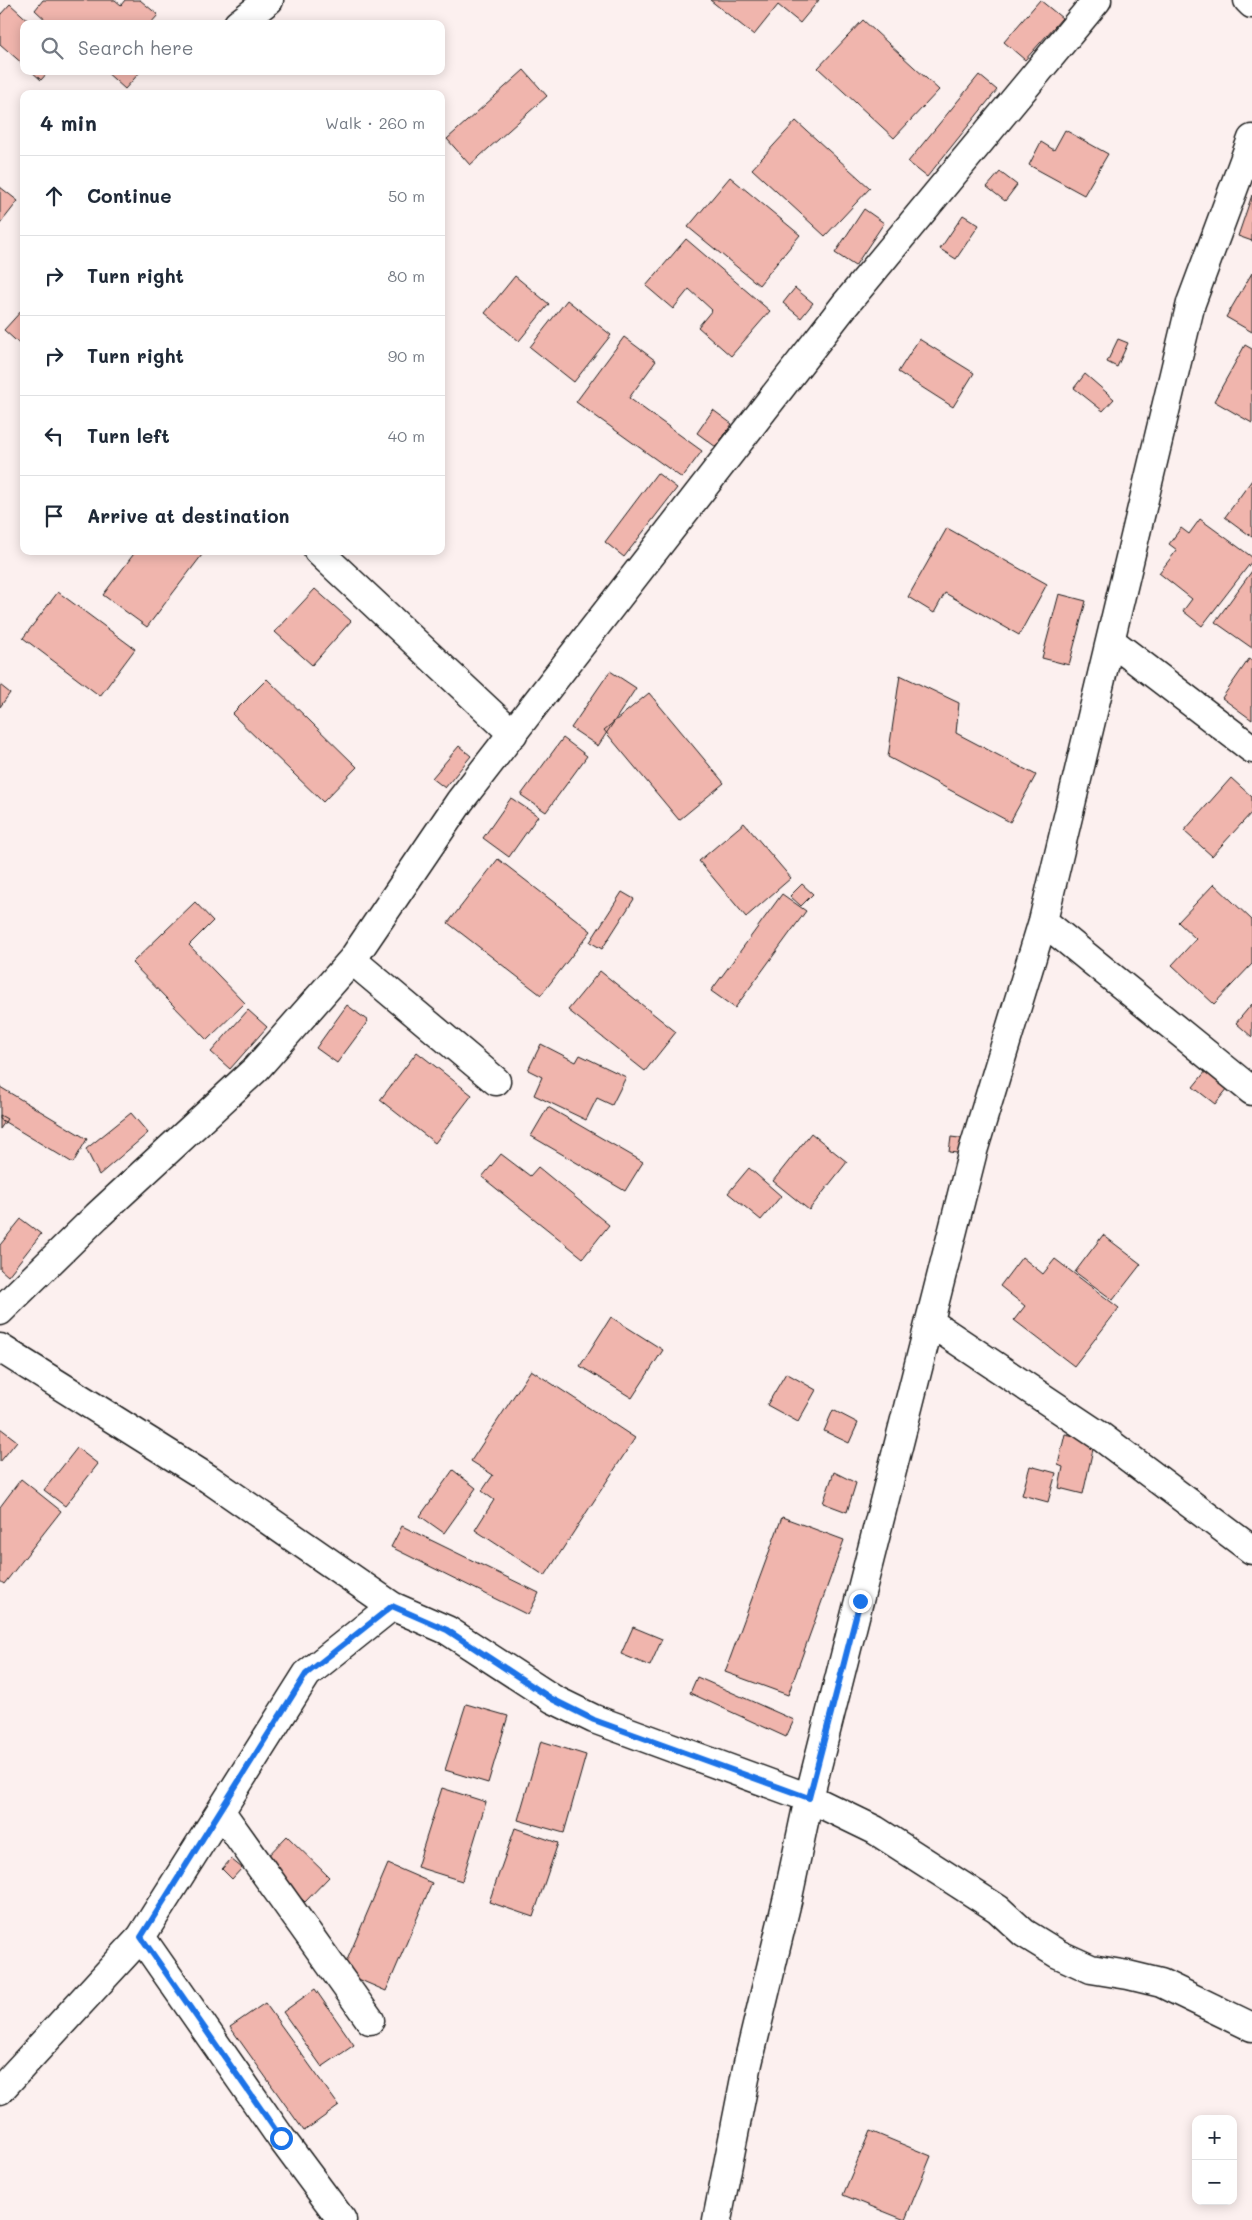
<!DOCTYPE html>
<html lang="en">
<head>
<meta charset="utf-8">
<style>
	:root { --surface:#fff; --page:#f6f6f7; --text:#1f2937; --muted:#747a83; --line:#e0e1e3 }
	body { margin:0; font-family:Mali,sans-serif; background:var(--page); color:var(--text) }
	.controls { position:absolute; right:15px; bottom:15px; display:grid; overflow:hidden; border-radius:10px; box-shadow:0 2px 12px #0003 }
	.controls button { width:45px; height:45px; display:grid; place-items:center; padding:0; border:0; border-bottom:1px solid var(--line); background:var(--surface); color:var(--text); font:25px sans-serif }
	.stop { position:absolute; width:15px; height:15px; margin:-11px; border:4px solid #1a73e8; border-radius:50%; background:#fff }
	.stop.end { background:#1a73e8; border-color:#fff; box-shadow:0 1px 5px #0008 }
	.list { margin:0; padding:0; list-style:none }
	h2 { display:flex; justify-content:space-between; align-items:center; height:65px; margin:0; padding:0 20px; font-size:21px }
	h2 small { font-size:16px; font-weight:400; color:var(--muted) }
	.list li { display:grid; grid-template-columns:32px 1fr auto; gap:15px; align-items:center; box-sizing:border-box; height:80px; padding:0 20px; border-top:1px solid var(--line) }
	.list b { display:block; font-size:19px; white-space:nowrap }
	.list em { font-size:16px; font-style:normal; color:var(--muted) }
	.icon { flex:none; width:28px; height:28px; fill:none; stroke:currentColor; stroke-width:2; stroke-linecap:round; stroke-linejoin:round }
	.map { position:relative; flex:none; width:1252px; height:2220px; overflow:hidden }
	.search { position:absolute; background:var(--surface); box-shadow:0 2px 12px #0003; left:20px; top:20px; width:425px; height:55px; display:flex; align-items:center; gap:12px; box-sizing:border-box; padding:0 18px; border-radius:10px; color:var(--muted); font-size:19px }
	.panel { position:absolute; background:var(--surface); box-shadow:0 2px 12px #0003; left:20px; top:90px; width:425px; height:465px; border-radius:10px }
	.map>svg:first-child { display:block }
	.building { fill:#f0b5ad; stroke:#1c1c1c }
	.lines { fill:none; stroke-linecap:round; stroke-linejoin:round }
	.minor-casing { stroke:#1c1c1c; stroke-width:31 }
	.minor { stroke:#fff; stroke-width:28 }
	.route { stroke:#1a73e8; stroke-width:6 }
</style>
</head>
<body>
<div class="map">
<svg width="1252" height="2220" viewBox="0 0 1252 2220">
	<rect width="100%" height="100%" fill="#fcf0ef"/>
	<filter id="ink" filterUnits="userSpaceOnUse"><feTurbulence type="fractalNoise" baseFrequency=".02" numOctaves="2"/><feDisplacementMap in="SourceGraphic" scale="10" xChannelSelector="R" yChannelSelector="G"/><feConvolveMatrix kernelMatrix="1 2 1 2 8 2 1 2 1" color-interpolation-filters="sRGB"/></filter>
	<g filter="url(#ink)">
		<path class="building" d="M43,0h72l6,5 4,-5h15l18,15 -8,9h-100l-15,-14z
			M710,0h109l-19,23 -22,-18 -24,30z
			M1040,0l22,18 -37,42 -21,-18z
			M10,4l22,20h-8v41l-24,-21v-29z
			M863,20l76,70 -45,48 -76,-70z
			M524,70l23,26 -77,69 -23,-26z
			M31,71h18l-8,9z
			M105,71h36l-16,18z
			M979,75l18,15 -70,87 -19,-15z
			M796,121l74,67 -45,48 -73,-67z
			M1065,130l43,24 -24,41 -55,-30 12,-23 13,8z
			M1000,172l17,13 -12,16 -18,-14z
			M730,177l70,58 -41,50 -71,-58z
			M0,187l18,14 -18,23z
			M1252,195v46l-14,-5z
			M864,209l20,14 -29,43 -20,-13z
			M963,215l16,10 -23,34 -16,-10z
			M686,239l84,72 -39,45 -33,-29 14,-17 -23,-21 -16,20 -27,-23z
			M1252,273v59l-26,-15z
			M515,276l34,28 -30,37 -34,-28z
			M795,288l18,15 -12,15 -18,-15z
			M567,300l44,35 -37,47 -44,-35z
			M23,309l1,1v38l-20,-18z
			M624,337l32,24 -27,37 73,53 -20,27 -106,-76z
			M919,339l55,34 -21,34 -55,-35z
			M1118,339l10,4 -11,24 -10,-5z
			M1245,345l7,4v74l-38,-22z
			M1085,374l29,25 -11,12 -29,-23z
			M713,410l19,14 -16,23 -19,-14z
			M657,473l20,15 -53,69 -19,-15z
			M1252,480v57l-27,-20z
			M1200,519l52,38v4l-50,65 -19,-15 9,-12 -33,-26 18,-23 -8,-6 12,-16 8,6z
			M947,528l100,56 -28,51 -74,-42 -11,20 -26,-16z
			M136,551h69l-58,76 -44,-32z
			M1252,571v77l-37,-26z
			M315,589l36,32 -39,44 -37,-33z
			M58,592l77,57 -35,47 -77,-58z
			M1059,594l27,7 -17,64 -27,-7z
			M1249,659l3,2v59l-30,-22z
			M610,671l26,17 -38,58 -27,-18z
			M900,675l59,28 -3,30 80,42 -26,47 -122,-65z
			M267,679l90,88 -34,35 -91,-88z
			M0,685l10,8 -10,14z
			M649,693l75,90 -45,37 -75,-90z
			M563,738l24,18 -41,56 -25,-17z
			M459,746l12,10 -26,32 -13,-10z
			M1231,778l21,19v15l-40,44 -28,-25z
			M511,798l27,18 -29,41 -26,-19z
			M744,823l47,55 -45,39 -47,-56z
			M498,859l93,72 -50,64 -93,-72z
			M802,884l11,10 -12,12 -11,-10z
			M1214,884l38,36v44l-38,40 -42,-39 24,-26 -18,-17z
			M622,892l12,7 -32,50 -12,-7z
			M782,894l24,17 -71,97 -24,-17z
			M195,902l18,19 -24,24 56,58 -38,37 -75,-77z
			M600,971l76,61 -31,39 -77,-61z
			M1252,1004v33l-16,-14z
			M347,1005l21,16 -31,42 -21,-15z
			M248,1010l19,17 -37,42 -19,-17z
			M541,1044l35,18 4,-7 46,22 -14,28 -15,-7 -11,22 -52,-25 8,-18 -14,-7z
			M417,1052l55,43 -37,48 -55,-43z
			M1206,1071l22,17 -13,16 -22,-17z
			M0,1087l87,52 -14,24 -73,-44z
			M548,1107l95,55 -18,29 -94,-55z
			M131,1113l17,20 -49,42 -13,-26z
			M0,1115l7,4 -7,10z
			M811,1133l36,29 -38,48 -36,-29z
			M951,1137l16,2 -2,15 -16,-2z
			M501,1154l29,22 8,-9 71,58 -26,33 -101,-81z
			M749,1168l32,28 -20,24 -33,-27z
			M21,1219l20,15 -33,42 -8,-7v-24z
			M1103,1235l38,29 -28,36 -38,-28z
			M1022,1257l21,17 12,-15 64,49 -45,58 -60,-46 11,-14 -25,-20z
			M611,1317l52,33 -31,48 -52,-32z
			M531,1370l104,68 -90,138 -70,-46 19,-30 -12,-9 11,-16 -22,-14z
			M786,1373l30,17 -18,32 -31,-17z
			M833,1410l25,13 -9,20 -25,-12z
			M0,1428l17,13 -17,21z
			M1065,1434l30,6 -12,54 -24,-6 4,-21 -5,-2z
			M77,1448l21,16 -33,42 -21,-16z
			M1030,1466l26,7 -8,29 -26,-7z
			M453,1470l23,18 -32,45 -24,-17z
			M834,1472l22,11 -9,29 -24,-9z
			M21,1479l40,32 -57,73 -4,-3v-74z
			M782,1517l62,23 -56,155 -63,-23z
			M402,1526l137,67 -11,22 -137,-68z
			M633,1627l29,12 -12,27 -29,-12z
			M697,1677l97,43 -8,17 -96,-44z
			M466,1704l42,12 -20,67 -43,-13z
			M541,1741l45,14 -22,78 -46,-13z
			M442,1788l44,14 -24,79 -45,-14z
			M515,1828l43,15 -25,74 -44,-15z
			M287,1836l42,41 -24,25 -42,-41z
			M231,1859l11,9 -10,11 -10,-10z
			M388,1864l44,19 -46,108 -44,-19z
			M315,1989l39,56 -32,22 -39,-55z
			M265,2003l74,103 -35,25 -74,-104z
			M870,2131l61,25 -26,64 -62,-25z"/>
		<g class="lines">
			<g class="minor-casing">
				<path id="minor" d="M1248,0l4,4
					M238,24l31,-24
					M318,551l195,183
					M1111,641l141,108
					M1043,921l209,170
					M352,960l144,121
					M0,1311l97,-95 159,-147 96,-109 108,-159 384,-495 253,-306
					M931,1323l169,113 152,114
					M0,1348l209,131 183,127 55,24 106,69 41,20 215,79 66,32 123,79 26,24 34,21 33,15 37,6 33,8 91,44
					M221,1812l149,208
					M141,1937l140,201 61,82
					M0,2090l141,-153 166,-263 85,-68
					M717,2220l31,-157 40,-166 21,-99 164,-647 70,-230 148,-618 61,-164"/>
			</g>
			<use href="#minor" class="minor"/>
		</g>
	</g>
	<g class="lines" filter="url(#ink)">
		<path class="route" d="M281,2138l-140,-201 165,-263 86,-68 55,24 105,69 42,21 215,78 51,-197"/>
	</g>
</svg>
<div class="controls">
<button>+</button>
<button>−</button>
</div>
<div class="stop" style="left:281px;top:2138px"></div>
<div class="stop end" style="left:860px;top:1601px"></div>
<div class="search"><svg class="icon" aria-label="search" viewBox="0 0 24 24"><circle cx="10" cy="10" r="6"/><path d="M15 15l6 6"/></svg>Search here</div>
<section class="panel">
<h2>4 min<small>Walk · 260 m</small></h2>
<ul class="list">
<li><svg class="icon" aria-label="ahead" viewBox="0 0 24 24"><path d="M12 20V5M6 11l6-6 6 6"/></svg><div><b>Continue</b></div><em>50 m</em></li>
<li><svg class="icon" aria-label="right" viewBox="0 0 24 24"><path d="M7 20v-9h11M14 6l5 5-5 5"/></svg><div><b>Turn right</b></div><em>80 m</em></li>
<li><svg class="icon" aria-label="right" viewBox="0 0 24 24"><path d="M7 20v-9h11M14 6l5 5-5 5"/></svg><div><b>Turn right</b></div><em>90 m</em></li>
<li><svg class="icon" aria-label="left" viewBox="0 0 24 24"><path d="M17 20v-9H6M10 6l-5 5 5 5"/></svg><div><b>Turn left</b></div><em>40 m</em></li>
<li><svg class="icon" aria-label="arrive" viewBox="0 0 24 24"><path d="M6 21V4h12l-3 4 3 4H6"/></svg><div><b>Arrive at destination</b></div></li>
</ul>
</section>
</div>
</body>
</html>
